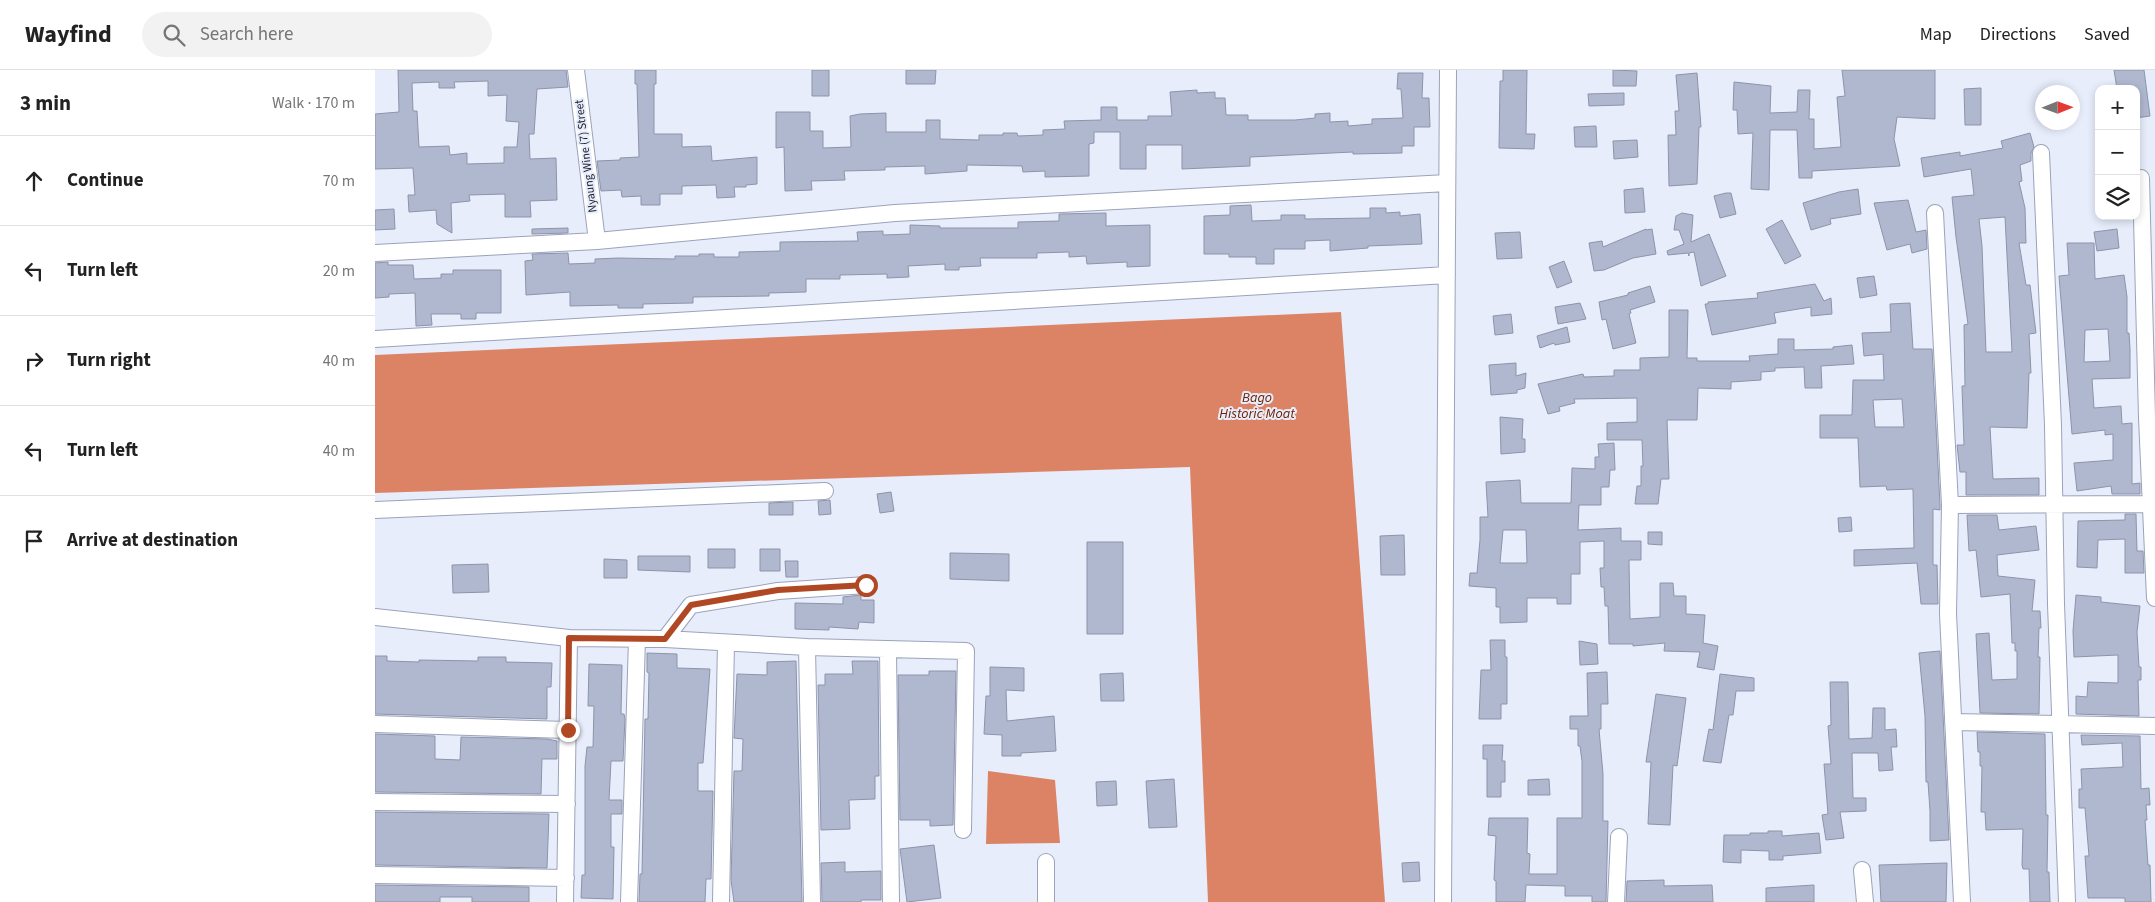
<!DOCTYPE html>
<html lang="en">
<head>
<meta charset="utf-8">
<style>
	:root { --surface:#fff; --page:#f2f2f2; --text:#222; --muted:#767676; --line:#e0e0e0 }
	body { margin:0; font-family:"Source Sans 3",sans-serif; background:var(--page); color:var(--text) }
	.controls { position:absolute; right:15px; top:15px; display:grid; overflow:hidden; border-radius:10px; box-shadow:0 2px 8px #0003 }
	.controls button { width:45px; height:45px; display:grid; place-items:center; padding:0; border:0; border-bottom:1px solid var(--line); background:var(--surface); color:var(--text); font:25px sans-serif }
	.compass { position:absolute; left:1660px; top:15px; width:45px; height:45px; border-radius:50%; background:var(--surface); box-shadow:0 2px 8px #0003; rotate:89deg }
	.stop { position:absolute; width:15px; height:15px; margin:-11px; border:4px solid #b04923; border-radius:50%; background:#fff }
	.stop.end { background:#b04923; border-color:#fff; box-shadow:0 1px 5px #0008 }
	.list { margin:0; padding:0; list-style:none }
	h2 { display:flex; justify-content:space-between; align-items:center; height:65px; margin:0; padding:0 20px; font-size:21px }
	h2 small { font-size:16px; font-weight:400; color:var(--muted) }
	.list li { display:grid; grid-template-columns:32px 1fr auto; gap:15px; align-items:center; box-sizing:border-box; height:90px; padding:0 20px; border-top:1px solid var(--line) }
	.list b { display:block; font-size:19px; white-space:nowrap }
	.list em { font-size:16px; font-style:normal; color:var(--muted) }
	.icon { flex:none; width:28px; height:28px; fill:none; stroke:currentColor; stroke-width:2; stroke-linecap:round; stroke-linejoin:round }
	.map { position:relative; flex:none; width:1780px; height:832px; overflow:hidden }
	header { display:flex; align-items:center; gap:30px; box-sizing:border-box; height:70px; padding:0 25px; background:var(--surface); border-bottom:1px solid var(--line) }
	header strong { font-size:24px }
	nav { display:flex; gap:28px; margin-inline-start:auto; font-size:18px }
	.search { width:350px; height:45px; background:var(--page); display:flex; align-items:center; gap:12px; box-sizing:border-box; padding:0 18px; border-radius:28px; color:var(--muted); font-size:19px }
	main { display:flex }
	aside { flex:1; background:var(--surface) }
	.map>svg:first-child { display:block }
	.water { fill:#dc8365 }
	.building { fill:#b0b8cf; stroke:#8d94aa; fill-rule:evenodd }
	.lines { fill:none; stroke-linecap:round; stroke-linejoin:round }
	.minor-casing { stroke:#9ba3b9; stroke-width:18 }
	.minor { stroke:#fff; stroke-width:16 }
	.route { stroke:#b04923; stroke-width:6 }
	.labels { text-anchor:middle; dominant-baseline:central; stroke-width:4; stroke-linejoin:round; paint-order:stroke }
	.street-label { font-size:12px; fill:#1b1e27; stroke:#e8edfc }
	.water-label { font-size:14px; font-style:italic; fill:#712200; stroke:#e8edfc }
</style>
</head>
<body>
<header>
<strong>Wayfind</strong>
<div class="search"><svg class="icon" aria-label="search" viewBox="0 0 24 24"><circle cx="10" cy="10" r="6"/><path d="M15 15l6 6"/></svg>Search here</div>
<nav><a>Map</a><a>Directions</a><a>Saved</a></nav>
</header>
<main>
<aside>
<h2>3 min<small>Walk · 170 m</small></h2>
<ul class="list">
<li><svg class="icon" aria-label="ahead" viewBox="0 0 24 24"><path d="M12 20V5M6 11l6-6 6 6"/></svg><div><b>Continue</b></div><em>70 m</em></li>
<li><svg class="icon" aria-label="left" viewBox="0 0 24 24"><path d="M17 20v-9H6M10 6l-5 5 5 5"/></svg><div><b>Turn left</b></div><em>20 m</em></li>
<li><svg class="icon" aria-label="right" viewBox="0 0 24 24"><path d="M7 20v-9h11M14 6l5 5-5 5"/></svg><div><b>Turn right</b></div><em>40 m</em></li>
<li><svg class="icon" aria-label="left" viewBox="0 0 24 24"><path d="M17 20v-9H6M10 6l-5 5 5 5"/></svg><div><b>Turn left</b></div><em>40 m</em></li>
<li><svg class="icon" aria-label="arrive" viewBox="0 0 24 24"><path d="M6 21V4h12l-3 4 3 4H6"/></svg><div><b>Arrive at destination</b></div></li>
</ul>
</aside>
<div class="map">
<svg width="1780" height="832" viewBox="0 0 1780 832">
	<rect width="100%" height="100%" fill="#e8edfc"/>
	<path class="water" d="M966,242l44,590h-177l-18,-435 -815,26v-138z
		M613,701l67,9 5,63 -74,1z"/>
	<path class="building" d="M23,0h168l2,17 -31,2 -3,45h-5l1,25 26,-1 1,42 -27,1 1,16h-26v-23l-36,1 1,6 -19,2 1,30 -15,-9 -1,-14 -27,2 -1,-17h7l-2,-27 -38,1v-55l24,-2zM113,11v15l19,-1 -1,26 13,1 -2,25h-13v16l-37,1v-11l-17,2 -1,-9 -30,1 -2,-36h-4l-1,-28 27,-1v6h16l-1,-6z
		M260,0h21v14h-2v50h28v13l29,-1 1,15 45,-4v27l-11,1v2h-12l1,10 -18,1 -1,-13 -34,1v8h-22v11h-19v-9l-19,1 -1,-7 -20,1 -4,-30 23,-1v-2l19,-1 -2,-73h-2z
		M437,0h17v26h-17z
		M531,0h30l-1,14h-29z
		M1128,0h24l-1,64h9l-1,15 -35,-1 1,-67h3z
		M1238,0l24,1 -1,15h-23z
		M1467,0h93v49l-38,-2 -3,22 6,27 -88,5v7h-13l-2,-48h-27l-1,60 -18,-1 2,-56 -15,1 -1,-24h-4l1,-28 37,4 -1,27 27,-1 1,-22h12l-1,29h5v30l27,-2 -4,-50 8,-1z
		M1739,0h30l6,46 -14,2v-29h-19z
		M1023,3h25l-1,25h7l1,29h-16v19h-12v7l-49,1v-2l-103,5v9l-68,3v-24h-36v24h-26v-37h-26v11l-5,1v32l-44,1v-6l-22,1 -1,-6 -55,-1v6l-42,3v-8l-40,1v3l-41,1 1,9 -34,1 1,9 -27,1 -1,-44 -8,1v-36h34v19h13v17l28,-1 -1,-31 10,-2 26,-1v19h40v-12h14v19l39,1v-5h24v-2h14l1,3 25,-1v-5l22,-1 -1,-8 37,-1v-13h16v13h31v-4h24l-2,-24 27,-2v3l18,-1v6h10l1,17h22v5h47l20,-2v-4l15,-1v9l18,-1v5l24,-2v-5l31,-1 -2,-29h-4z
		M1322,3l4,54h-2l-2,57 -28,2 -1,-51h8l-1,-24h4l-3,-36z
		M1606,18v37h-16l-1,-36z
		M1249,23v12l-35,1 -1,-12z
		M1221,56l1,21h-22l-1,-20z
		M1655,63l4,14 -3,6v8l-11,4 2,16 -3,1 6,26 1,35h-7l7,42h4l6,48 -7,1 2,39h-2l-2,55 -37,-1 3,52 46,-1v17h-73v-23h-6l-3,-27h7l-2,-59h3l-1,-61 4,-1 -12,-87 -4,-40 22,-2 -3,-26 -47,8 -3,-19 39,-6v4l43,-8 -2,-7zM1630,147l7,135h-26l-4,-106 -3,-27z
		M1262,70l1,17 -24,2 -1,-18z
		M1268,118l2,24 -20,1 -1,-23z
		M1483,119l3,25 -31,5 1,5 -20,6 -8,-27 36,-11z
		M1351,123h5l5,21 -16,4 -6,-22z
		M1533,130l8,32 10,-2 1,19 -15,4 -2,-9 -23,6 -13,-47z
		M876,135l1,16 29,-1v-5h24v4l65,-1v-10h16v5l14,-1v4l20,-2 2,30 -54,2v2l-38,3v-11l-25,1v8h-31v15h-18v-7h-27v-3h-25v-38l26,-1v-9z
		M19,139l1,20 -20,1v-20z
		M731,143v13l44,-1v41l-23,1v-5l-40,2 -1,-8 -17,1v-5l-32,1v5h-57l1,8 -22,1v3h-14v-6l-37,2 1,11 -22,1v-4l-47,1v4h-34v13l-37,1v3l-76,1v6l-50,1v4h-25v-3l-48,1v-14l-44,3 -1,-34 8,-1 -1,-6 36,-1 1,11 26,-1v-4l23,-1 57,1v-3h24v-2h15v3h25v-5l41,-1v-9l78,-1 -1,-9 26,-1v4l27,-1v-9l30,1v2h78v-6l41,-1v-7z
		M1307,143l11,2 -2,27 18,-8 17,42 -25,10 -7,-34 -5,1v3l-1,-3 -20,2 -1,-4 17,-7 -5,-14h-5l2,-14z
		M1407,150l19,36 -16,8 -19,-35z
		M193,158v5l-36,1v-5z
		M1271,159v1l6,-1 4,25 -23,4 -29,12 -10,1 -5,-28 13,-2 1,6z
		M1742,159l2,19 -22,3 -3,-19z
		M1145,162l2,26 -25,1 -2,-26z
		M1692,173h27l1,36 29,-4 3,22v36h2l1,16v29l-38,1 2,29 27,-2 1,18 10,-1v61l8,-1v11h-28l-1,-8 -34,5 -3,-28 39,-3v-26l-8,1v-5l-33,4 -13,-158 10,-1zM1733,259l2,32 -26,1 1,-32z
		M1189,191l8,21 -15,6 -8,-21z
		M13,192v3h25l1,14 27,-1v-4h12v-4h48v43h-25v6h-15v-5h-30l1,11 -16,1 -1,-33 -26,1v3l-14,1v-35z
		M1499,206l3,19 -17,3 -3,-20z
		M1440,214l9,17 7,-3 1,16 -21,2v-9l-37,6 2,10 -64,12 -7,-31h3v-2l50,-4 -1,-5z
		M1275,216l5,16 -25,8 1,3 -2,1 7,29 -23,6 -7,-30 -4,1 -3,-18 29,-7v-2z
		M1205,233l6,16 -28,5 -3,-17z
		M1535,233l3,46h19l8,156v5l-7,-1v56h4l1,39h-17l-4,-41 -63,3v-16l60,-2 -1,-59 -26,1 -1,-4 -26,1 -2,-49h-38v-23h32l1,-35h31l-1,-26 -19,2 -2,-23 29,-1 -1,-28zM1527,329l2,28h-29l-2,-27z
		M1294,240h19l-1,48h10v3h53l-1,-5 29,-2v-15h16v11l39,-1v-2l19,-2 2,19 -33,2 1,22h-17l-1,-21 -29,1v3l-14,1v8l-30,2v7l-33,-1 -1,32h-30l2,59h-8l-3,25h-23l2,-18h4v-20h2l-1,-26h-35v-17l30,-1v-24l-63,1 1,4 -16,4 1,4 -12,3 -10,-30 45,-10 1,3 30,-1v-6h26v-12l29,-1z
		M1136,244l2,19 -18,2 -2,-19z
		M1192,257l3,15 -15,3 -1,-2 -14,5 -3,-12z
		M1141,293v13l10,-3 -1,15 -8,2v3l-26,2 -2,-30z
		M1125,347l23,2 -1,20h3v13l-24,2z
		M1239,373l1,27h-5l-1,17h-8v18h-22l-1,25 43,-2v13h20v19h-12l1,59 30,-2v-34h13l1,13h12v18l19,1 -2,28 15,3 -4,24 -17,-3 3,-15 -36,-1 1,-8 -32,3v-2h-24l-1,-38h-3l-1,-19h-3l-1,-19h4v-27l-24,1v32h-9v30h-14v-6h-30v24l-27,1v-16h-4v-19l-27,-2 1,-13h7l3,-33v-23h8l-2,-35 34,-2 1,23h50l1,-35 23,1v-12h4l-1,-13zM1128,460h23l1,33h-27z
		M516,422l3,19 -14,2 -3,-19z
		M455,430l1,14 -12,1 -1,-14z
		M418,432v13h-24v-12z
		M1750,444h11l1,37h6l1,22h-19v-34l-27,1 -1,28 -20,-1 1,-46 47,-1z
		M1592,445h30l2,15 37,-4 3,24 -42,5 1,21 37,4 -3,31h8l1,17h-2l-1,29h2l-1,57 -59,-1 -4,-79 13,-1 3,47 25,-1v-28h-2v-8h-3l-2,-49 -29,3 -5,-47 -7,1z
		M1476,447l1,14 -13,1 -1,-14z
		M1273,462h14v13l-14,-1z
		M1029,465l1,40h-24l-1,-39z
		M712,472h36v92h-36z
		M333,479h27v19h-27z
		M385,479h20v22h-20z
		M575,483l59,1v27l-59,-2z
		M263,486h52v16l-52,-2z
		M229,489l23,1v18h-23z
		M410,491h13v16h-12z
		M113,494l1,28 -36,1 -1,-28z
		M486,525v5h13v23l-15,-1 -1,7 -29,-2v3l-34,-1v-26l48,1v-7z
		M1701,525l25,2v5l39,4 -3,26 2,35h2v13h-3l1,36 -63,-2v-18l11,1 1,-15 30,1v-28l-44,2 -1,-26z
		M1115,570h15v17h2v47h-6v15h-22l2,-49h10z
		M1204,571l18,3 1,20 -18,1z
		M1565,581l9,189 -19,1v-30l-2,-29h-2l-1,-66 -6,-63z
		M272,583l30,1v14l33,1 -7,94h-5v28h15l-2,88h-5l-1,23h-66l1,-28h2l3,-155h3l1,-46 -2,-1z
		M0,586h12v5l32,1v-2l59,1v-4h28v5l46,1 -1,24h-4v32l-172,-5z
		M421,591l6,241h-68l-3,-22 3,-109h8l1,-32 -9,-1 3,-64 30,1v-13z
		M477,591h26l1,115h-4v23l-26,1 1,29 -29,1 -3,-145h7v-11h28z
		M214,594l33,1 -1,49h3l1,5 -2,42h-12l-2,39h13v14h-11v33h3l-1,52 -32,-1 1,-23h3v-109l2,-19h6l1,-41h-6z
		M615,597l34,1v23l-18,-1 1,31 47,-5 2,35 -35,2v3h-19v-21l-18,-1 2,-38h4z
		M554,601h27l-3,154 -23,1v-6h-30l-2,-145h31z
		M1232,602l1,32h-7v25h-2l4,45v47h5l-2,81h-14v-6h-27v-10l-39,-1 -1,17h-29v-21l-2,-1 2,-44 -8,-1 1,-17h39l-1,35 3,1 -1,20h28v-56h25v-57l-2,-15h-2v-17h-8v-13h18l-1,-43z
		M748,603l1,28h-23l-1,-27z
		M1345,604l34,4v13h-18l-3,24h-4l-8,48 -18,-2 6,-32 4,1z
		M1455,612h18l1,57 23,-1 1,-30h12v22l11,-1 1,18h-6l2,23 -14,1 -1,-18h-26l1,45h13v13l-26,1 4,26 -18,2 -4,-25 6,-1 -4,-50h7l-3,-38 3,-1z
		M1281,624l30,4 -9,68 -4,-1 -3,60 -22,-1 3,-62h-5z
		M1602,662l68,2 1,81h2l-1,57h2l1,30h-20l-1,-33h-6l-1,-4 1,-36 -37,1 -1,-18h-4l1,-46h-2v-14h-2z
		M0,664l60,2v23l25,1 1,-23 86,2 10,2v18h-15l-1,35 -166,-2z
		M1706,665l59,1 1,53 8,-1 1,17h-4l1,15h-2l3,45h2l1,37h-26v-4h-37l-3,-42h4l-4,-48h-6v-19h3l-1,-20 42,-2 -1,-24 -40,2z
		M1108,675h20l-1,16h3v21h-4v15h-14v-38h-4z
		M799,709l3,48 -28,1 -3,-47z
		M1174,709l1,16h-22v-15z
		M741,711l1,24 -20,1 -1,-24z
		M0,742l174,2 -2,54 -172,-3z
		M1393,761h14v5l37,-3 2,20 -38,3v4h-14v-9l-28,-1v13l-18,-1 1,-27h26v-2h18z
		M559,775l7,53 -34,4 -7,-53z
		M470,792v10l36,-1v29h-20v2h-39l-1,-39z
		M1044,792l1,19 -17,1 -1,-19z
		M1572,793l-1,39h-65l-2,-37z
		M1289,810v6l48,-1 1,17h-87l1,-21z
		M0,815l154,2v15h-57v-5h-32v5h-65z
		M1439,815v17h-48v-14z"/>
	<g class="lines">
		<g class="minor-casing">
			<path id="minor" d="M201,0l21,171
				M1666,83l12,272 3,179 11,298
				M1766,108l6,240 8,180
				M1560,143l15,292 -2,109 14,288
				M0,183l222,-12 298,-28 552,-30
				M0,269l1072,-64
				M1575,435l205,-1
				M0,440l450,-19
				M0,547l194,21 96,1 142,8 159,4 -3,179
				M290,569l26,-34 87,-14 88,-6
				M432,577l5,255
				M513,580l3,252
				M1578,652l202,4
				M0,654l193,6
				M0,732l192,2
				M1487,800l3,32
				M0,805l191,3
				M190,832l4,-264
				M254,832l8,-263
				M346,832l5,-259
				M671,832v-40
				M1068,832l5,-832
				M1241,832l3,-65"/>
		</g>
		<use href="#minor" class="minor"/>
	</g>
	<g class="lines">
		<path class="route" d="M193,660l1,-92 96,1 26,-34 87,-15 88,-5"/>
	</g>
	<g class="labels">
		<g class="street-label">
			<text transform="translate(211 86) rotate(-97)">Nyaung Wine (7) Street</text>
		</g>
		<g class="water-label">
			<text x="882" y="328">Bago<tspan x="882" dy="16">Historic Moat</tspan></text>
		</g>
	</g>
</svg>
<div class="controls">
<button>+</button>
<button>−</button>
<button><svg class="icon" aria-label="layers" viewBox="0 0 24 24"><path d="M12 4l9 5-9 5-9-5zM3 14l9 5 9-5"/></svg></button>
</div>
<svg class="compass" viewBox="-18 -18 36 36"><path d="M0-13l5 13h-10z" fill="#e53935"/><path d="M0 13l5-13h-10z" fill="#767676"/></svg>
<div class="stop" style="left:491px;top:515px"></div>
<div class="stop end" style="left:193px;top:660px"></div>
</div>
</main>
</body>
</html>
